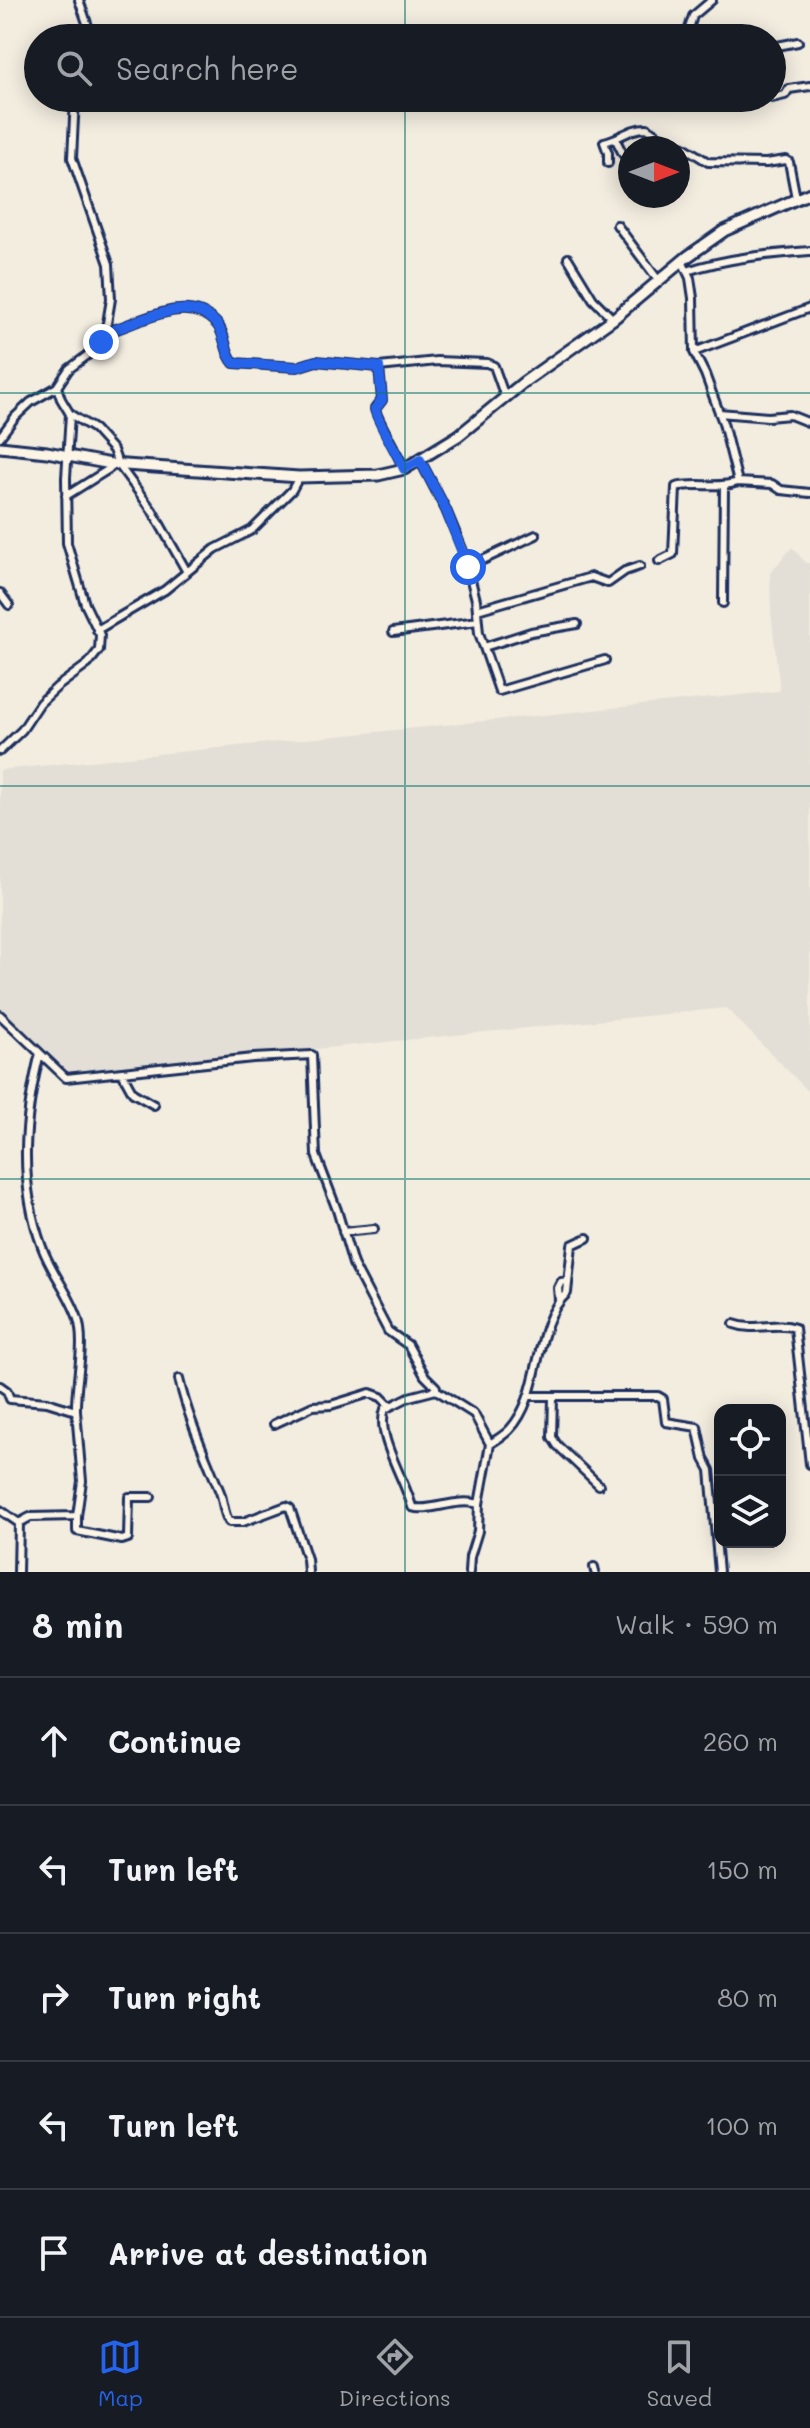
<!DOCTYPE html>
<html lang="en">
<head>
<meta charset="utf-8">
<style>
	:root { --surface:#171b24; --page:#242831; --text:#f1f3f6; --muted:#9ea1a6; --line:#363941; --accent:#2563eb }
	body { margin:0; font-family:Mali,sans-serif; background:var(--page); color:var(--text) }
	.controls { position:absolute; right:24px; bottom:24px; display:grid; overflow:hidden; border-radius:16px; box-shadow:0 4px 20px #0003 }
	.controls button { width:72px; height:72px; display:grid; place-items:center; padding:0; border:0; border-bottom:2px solid var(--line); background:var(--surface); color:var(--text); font:40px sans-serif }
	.compass { position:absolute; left:618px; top:136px; width:72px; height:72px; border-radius:50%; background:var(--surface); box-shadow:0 4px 20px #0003; rotate:90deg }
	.stop { position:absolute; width:24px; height:24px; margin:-18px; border:6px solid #2563eb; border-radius:50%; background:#fff }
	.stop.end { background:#2563eb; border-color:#fff; box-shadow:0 2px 8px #0008 }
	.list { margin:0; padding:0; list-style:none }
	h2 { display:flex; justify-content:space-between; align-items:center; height:104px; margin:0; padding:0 32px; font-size:34px }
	h2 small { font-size:26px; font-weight:400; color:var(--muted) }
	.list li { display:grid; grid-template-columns:52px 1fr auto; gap:24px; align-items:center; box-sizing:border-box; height:128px; padding:0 32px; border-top:2px solid var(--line) }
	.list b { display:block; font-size:30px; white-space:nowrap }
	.list em { font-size:26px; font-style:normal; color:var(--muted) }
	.icon { flex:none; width:44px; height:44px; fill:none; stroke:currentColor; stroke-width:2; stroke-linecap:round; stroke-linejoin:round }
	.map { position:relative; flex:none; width:810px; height:1572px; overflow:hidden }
	.search { position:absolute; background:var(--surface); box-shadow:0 4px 20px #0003; left:24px; right:24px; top:24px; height:88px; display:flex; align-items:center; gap:20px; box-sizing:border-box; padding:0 28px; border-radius:44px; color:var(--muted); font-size:30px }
	.sheet { height:744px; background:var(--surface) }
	nav { display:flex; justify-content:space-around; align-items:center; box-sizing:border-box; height:112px; border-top:2px solid var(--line); background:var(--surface); font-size:22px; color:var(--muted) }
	nav a { display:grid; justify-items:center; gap:4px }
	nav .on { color:var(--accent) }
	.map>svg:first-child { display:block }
	.built { fill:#e3dfd6 }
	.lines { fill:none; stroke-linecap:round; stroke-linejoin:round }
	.street-casing { stroke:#1b2f5e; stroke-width:12 }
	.secondary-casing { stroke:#1b2f5e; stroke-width:15 }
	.street { stroke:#fcf5e5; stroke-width:6 }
	.secondary { stroke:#fcf5e5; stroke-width:9 }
	.route { stroke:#2563eb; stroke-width:10 }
	.grid { fill:none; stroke:#0f766e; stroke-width:2; stroke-opacity:0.55 }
</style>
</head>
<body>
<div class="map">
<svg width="810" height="1572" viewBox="0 0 810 1572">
	<rect width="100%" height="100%" fill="#f3ede0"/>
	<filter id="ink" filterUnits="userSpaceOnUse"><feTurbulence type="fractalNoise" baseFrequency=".0125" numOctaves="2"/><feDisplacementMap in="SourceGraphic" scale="16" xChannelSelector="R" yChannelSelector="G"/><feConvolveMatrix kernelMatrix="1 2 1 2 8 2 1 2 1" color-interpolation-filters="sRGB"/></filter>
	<g filter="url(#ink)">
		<path class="built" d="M792,547l14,16h4v530l-84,-85 -660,66 -66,-64v-240l780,-79 -9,-79 -1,-39z"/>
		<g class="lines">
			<g class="street-casing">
				<path id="street" d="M79,0l9,26 -2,12
					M686,38l7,-22 19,-16
					M772,47l26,-5
					M772,98l13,-3 4,-6 21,-3
					M623,103l30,-5
					M616,140l7,14
					M608,163v-10l-4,-11c18,-4 25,-14 43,-14l19,13 18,6 24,15 58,1 20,-3 3,2 7,36
					M617,225l42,56
					M568,258l25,41 20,20
					M687,271c40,-13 82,-17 123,-20
					M104,333c34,-9 82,-41 112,-10 10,10 8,29 18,40l63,4 19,-6 63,6 3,33 -7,9c2,11 23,44 29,60
					M694,352l116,-44
					M379,367l58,-6 50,2 7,3 11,31
					M719,413l49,4 22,-2 20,8
					M70,414l24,15 19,21 5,14 34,46 35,62
					M0,437l15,-20 16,-15 26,-15 12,-18 27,-20 11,-26 4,-24 -2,-35 -37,-106 3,-60
					M420,460l26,50 19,46 11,44 3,33 20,58 106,-31
					M738,482l34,2 9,6 29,3
					M66,496l43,-27 4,-5
					M659,561l14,-7 3,-67c20,-5 43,2 62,-5l-15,-59 -18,-49 -11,-22 -1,-54 -3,-20 -8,-17
					M468,567l68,-32
					M0,593l9,12
					M723,603l1,-117
					M477,610l114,-33 17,6 17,-12 15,-5
					M97,630l68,-40 50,-41 37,-19 40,-40 7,-13
					M393,632l85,-11
					M484,647l47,-15 46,-8
					M0,751l22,-21 18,-27 17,-16 31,-23 11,-14 1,-15 -15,-31 -18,-61 -1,-65 4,-64 -9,-15 -4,-12
					M0,1015l66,63 187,-20 59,-3 4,100 21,55 16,54 35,67 20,14 17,31 11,11v3l-27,7 -24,12c-10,26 20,70 27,98 17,6 44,-10 67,-3l-1,27 -8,26 -1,15
					M40,1053c-16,65 -22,129 2,194 9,25 28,47 36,72 8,27 -3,64 -2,92
					M122,1073l11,20 21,12
					M343,1232l31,-3
					M559,1300l-1,-12 3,-6 6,-1
					M734,1324c21,8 42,-3 61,4l15,136
					M179,1379c9,39 26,76 41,113 4,11 3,20 9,30h14l43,-16 4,2 17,51 1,13
					M0,1386l7,5 3,8 37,3 29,9 6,70 -5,35
					M436,1390l38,24 16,30
					M528,1396h130l5,3 3,23 31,5 7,32 6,11 9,102
					M553,1398l-1,39 5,8 42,40
					M274,1424l39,-18 18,-1 39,-12 11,4 9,9
					M479,1504l11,-60c7,-5 15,-9 20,-15 33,-35 22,-104 57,-136l5,-48 15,-7
					M0,1510l19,13 -1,49
					M19,1523l11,-6 47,-1v15l45,9 6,-2 1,-41h22
					M594,1567l1,5"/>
			</g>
			<g class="secondary-casing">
				<path id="secondary" d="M0,447l47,5 64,12 188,13 79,-2 26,-6 54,-33 66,-54 89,-63 74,-62 37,-26 86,-38"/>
			</g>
			<use href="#street" class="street"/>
			<use href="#secondary" class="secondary"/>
		</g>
	</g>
	<g class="lines" filter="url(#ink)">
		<path class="route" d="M101,342l3,-9c35,-9 82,-41 112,-10 10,11 8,29 18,40l63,4 19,-6 63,6 3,33 -7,9c1,11 23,45 29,60l16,-9 26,50 22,57"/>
	</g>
	<path class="grid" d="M405,0v38M405,98v1474M0,393h810M0,786h810M0,1179h810"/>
</svg>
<div class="controls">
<button><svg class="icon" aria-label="locate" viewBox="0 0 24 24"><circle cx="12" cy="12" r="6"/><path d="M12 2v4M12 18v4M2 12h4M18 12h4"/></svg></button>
<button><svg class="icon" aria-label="layers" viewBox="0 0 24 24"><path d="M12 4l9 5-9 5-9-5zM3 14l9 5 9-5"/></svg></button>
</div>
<svg class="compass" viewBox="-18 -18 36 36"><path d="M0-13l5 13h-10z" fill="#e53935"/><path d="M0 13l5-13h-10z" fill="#9ea1a6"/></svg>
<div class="stop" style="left:468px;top:567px"></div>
<div class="stop end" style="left:101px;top:342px"></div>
<div class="search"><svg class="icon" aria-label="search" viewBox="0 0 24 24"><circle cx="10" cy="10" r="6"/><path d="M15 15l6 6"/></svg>Search here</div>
</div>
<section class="sheet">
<h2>8 min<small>Walk · 590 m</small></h2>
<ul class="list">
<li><svg class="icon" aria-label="ahead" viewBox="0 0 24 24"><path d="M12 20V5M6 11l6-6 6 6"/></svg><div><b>Continue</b></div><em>260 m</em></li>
<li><svg class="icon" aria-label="left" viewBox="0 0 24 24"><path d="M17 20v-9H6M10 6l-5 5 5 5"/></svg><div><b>Turn left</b></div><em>150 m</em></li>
<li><svg class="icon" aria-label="right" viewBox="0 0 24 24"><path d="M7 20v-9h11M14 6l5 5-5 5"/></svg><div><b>Turn right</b></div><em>80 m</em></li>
<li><svg class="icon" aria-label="left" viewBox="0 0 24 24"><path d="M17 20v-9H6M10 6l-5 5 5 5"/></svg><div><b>Turn left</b></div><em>100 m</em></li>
<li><svg class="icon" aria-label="arrive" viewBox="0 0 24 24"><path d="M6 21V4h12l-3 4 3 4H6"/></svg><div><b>Arrive at destination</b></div></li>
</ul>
</section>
<nav>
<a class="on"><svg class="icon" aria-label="map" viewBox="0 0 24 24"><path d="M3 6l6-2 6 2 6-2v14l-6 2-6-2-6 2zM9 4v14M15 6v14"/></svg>Map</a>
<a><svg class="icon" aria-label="directions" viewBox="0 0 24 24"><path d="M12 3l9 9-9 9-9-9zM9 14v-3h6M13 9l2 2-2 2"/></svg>Directions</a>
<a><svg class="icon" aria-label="saved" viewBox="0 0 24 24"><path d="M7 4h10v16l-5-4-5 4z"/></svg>Saved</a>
</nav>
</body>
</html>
